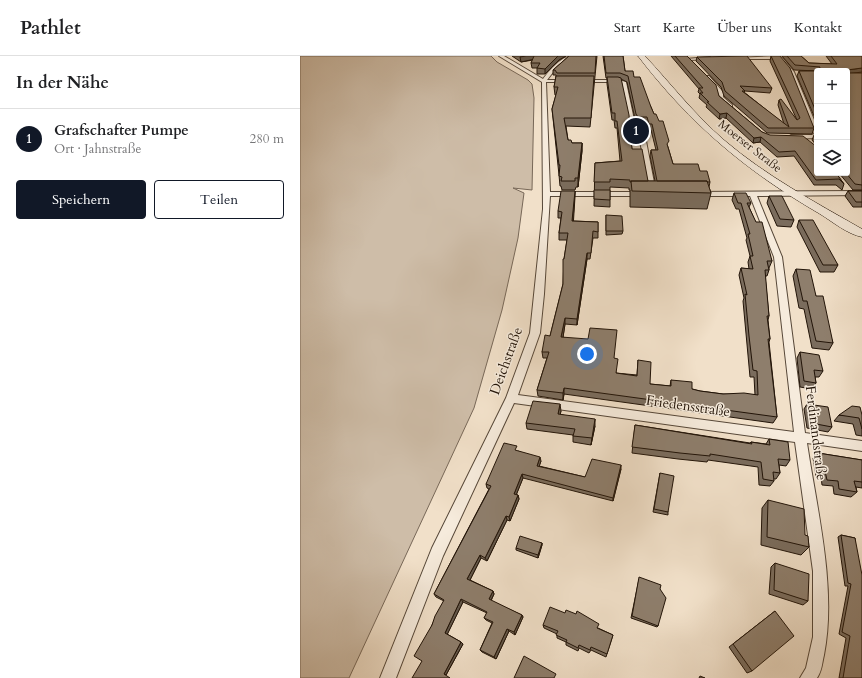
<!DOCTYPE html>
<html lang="de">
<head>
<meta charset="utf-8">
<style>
	:root { --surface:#fff; --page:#f2f2f2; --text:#202124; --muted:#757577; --line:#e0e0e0; --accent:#111827 }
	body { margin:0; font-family:Cardo,serif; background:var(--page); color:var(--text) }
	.controls { position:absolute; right:12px; top:12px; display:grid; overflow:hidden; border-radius:4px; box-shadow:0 2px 6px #0003 }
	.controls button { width:36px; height:36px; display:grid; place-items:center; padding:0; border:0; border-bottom:1px solid var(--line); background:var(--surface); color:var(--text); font:20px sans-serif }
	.you { position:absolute; left:287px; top:298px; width:14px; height:14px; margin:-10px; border:3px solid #fff; border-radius:50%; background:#1a73e8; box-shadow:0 0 0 6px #1a73e833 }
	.badge { display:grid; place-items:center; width:26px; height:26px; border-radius:50%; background:var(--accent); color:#fff; font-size:13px; font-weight:700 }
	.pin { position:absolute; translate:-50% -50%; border:2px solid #fff; box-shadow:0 1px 4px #0006 }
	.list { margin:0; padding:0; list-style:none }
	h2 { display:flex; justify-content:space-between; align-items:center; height:52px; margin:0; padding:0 16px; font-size:17px }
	h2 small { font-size:13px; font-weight:400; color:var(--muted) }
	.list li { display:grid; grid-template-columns:26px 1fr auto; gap:12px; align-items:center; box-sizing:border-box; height:60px; padding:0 16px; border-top:1px solid var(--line) }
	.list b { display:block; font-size:15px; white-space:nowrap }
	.list p { margin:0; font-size:13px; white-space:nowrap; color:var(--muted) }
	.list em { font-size:13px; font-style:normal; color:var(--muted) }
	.actions { display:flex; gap:8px; padding:12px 16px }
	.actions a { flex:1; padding:9px 0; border:1px solid var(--accent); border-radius:4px; text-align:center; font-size:14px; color:var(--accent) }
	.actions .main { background:var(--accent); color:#fff }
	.icon { flex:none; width:22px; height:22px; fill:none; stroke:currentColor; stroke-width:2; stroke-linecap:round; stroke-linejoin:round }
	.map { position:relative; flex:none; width:562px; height:622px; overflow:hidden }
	header { display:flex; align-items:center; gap:24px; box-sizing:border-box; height:56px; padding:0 20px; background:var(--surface); border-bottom:1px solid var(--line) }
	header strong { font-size:19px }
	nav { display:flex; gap:22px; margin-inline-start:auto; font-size:14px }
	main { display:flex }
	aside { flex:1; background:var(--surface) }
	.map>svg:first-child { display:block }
	.green { fill:#cebda8; stroke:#786858 }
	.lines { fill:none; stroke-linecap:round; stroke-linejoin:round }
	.street-casing { stroke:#564738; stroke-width:2 }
	.secondary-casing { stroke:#221408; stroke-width:1 }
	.street { fill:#f6ebdc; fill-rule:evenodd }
	.secondary { fill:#f6ebdc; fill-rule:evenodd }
	.wall { fill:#7a6c5d; stroke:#221408; fill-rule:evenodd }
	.shaded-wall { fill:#63584c; stroke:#221408 }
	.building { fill:#8e7e6c; stroke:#221408 }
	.labels { text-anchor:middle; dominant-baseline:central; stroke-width:3; stroke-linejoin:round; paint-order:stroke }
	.far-street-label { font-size:12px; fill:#221408; stroke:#f6ebdc }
	.street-label { font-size:14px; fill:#221408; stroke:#f6ebdc }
</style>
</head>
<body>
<header>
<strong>Pathlet</strong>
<nav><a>Start</a><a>Karte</a><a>Über uns</a><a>Kontakt</a></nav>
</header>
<main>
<aside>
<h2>In der Nähe<small></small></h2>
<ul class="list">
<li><span class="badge">1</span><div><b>Grafschafter Pumpe</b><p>Ort · Jahnstraße</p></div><em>280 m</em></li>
</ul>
<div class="actions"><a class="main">Speichern</a><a>Teilen</a></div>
</aside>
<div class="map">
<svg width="562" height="622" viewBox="0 0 562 622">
	<rect width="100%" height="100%" fill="#f1e0c9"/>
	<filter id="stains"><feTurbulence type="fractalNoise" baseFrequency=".005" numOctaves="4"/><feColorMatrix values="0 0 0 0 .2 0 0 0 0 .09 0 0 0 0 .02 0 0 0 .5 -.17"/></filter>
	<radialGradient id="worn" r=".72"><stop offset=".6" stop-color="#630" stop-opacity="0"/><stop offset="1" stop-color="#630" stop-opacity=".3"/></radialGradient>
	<path class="green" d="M0,0h191l6,6 31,18 4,4 2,14 -2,92 -19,-2 11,5 -6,45 -16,72 -28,98 -125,270h-49z"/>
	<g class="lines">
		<g class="street-casing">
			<path id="street" d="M199,0h5l39,23c7,-9 18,-23 30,-23l-19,15 -7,9h72l7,2 8,38 10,14 2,7 10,52 -3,2 -3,-2 -10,-52 -2,-7 -10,-14 -6,-36 -4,-2h-72l4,110h92l3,2 -3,2h-92l-6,98 -4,39 -22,62 276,37 -20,-175 -24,-61h-52l-3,-2 3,-2 164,-1v4l-105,1 25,61 23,176 57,8v10l-55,-8c10,67 30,146 17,212 -2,8 -2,16 -7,23h-17l6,-10 7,-31v-66l-18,-129 -281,-39 -71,153 -47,122h-16l52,-130 74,-150 24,-65 13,-124 -1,-127z
				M481,0l13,16 23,55 -1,11 -25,1 -3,-2 3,-2h21l2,-1 -24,-62 -11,-13h-45l-2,-1z
				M410,1l2,2 -24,1 -2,-1z
				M405,20h4l14,16v5l9,8v2h-4l-9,-8 -1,-7z"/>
		</g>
		<g class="secondary-casing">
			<path id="secondary" d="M338,0h7c26,28 50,59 79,84 42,36 91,62 138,89v8c-15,-3 -29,-15 -42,-23 -74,-43 -130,-90 -182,-158z"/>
		</g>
		<use href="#street" class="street"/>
		<use href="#secondary" class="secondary"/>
	</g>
	<path class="wall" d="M212,0h54l-7,4 -14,14h-8v-6h-5l-1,-5 2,-3 -12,2z
		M269,0h28l-7,71 -24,-1 2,14 4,3h10v8l-4,36h-2l-1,3h-13l-1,-4h-1l-1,-11 -6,-57 -1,-9 4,-14h-1l-1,-8 2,-11v-1h-3v-5z
		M303,0h20l2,15 9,6 17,30 17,40 5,17 27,7 10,11 -1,5 2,6 -4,16 -77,-2v-17h-1v-2l-19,-1v20l-16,-1 1,-43 25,-2 -3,-33h-2l-1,-8h-2l-5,-36v-6h-1zM321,23l6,3 8,37 3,4h9l2,7h2l5,20h-5l-1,6 5,25h-7l-16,-32z
		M371,0h16l32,40 43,36 74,41 8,11 -2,6 -6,-5h-22l-20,-29 -17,1 -17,-15 -7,1 -27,-25 -7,1 -13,-12 1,-2 -8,-7 1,-4 -2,-2 1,-3z
		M471,0l43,72 -2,6 -45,-1 -43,-37 -3,-9 -25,-26 1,-4 75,31 -2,5 -25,-2 -1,1 40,32 -6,-19 1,-5 18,20 -27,-59z
		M482,0h19l8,7 23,1 -6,-8h36v134h-9l-14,-17h8l-29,-102 -24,-1z
		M499,15h18v52l-20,-47z
		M517,78v12l-5,-6 2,-5z
		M275,135l-2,30 25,1v16h-5l-3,21h-3l-10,66 -12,-1 -2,13 51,21 2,15 21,2 1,-15 12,24 20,2 1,-6 21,9 8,2 23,3 32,1 -1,-18h-4l-7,-76 1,-3 -5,-23 2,-7 8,1 -1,-7 2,-6 -4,-16 1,-2 -8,-29h-3l-4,-9 2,-7 17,10 -2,4 23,54 -3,7v2l-2,6h-2l4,40 -1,4 2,19 -1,3 8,75 -4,6 -209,-29 -1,6 -25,-4 -1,-6 10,-32h-4l-1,-6 8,-16 13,-52 1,-25 3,-19h-8v-7l2,-15h-3v-7z
		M548,135h14v16h-9l-8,-11z
		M469,140l25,24 -3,7 -14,-1 -10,-23z
		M306,159l17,16 -1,3 -16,1z
		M499,164l39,45 -4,7h-14l-23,-45z
		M496,213l20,27 17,47 -4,7 -17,-2 -8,-39 -5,-1 -6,-32z
		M500,296l23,19 -4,6h-4l1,6 -4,6 -12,-2 -3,-29z
		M507,348l25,23 -4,5 -21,-4 -3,-19z
		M261,355l-1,3 35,12 -4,19 -18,-3v-7l-46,-6 -1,-6z
		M539,359h23v21l-6,-1 -3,-11 -19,-3z
		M335,369l115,18 1,-1 15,2 3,-5 21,21 -4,6 -7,-1 1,8 -4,6h-3l1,2 -4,5 -11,-1 -1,-18 -50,-7 -1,2 -29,-3 -46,-6z
		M218,395l23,10 -2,5 46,11 36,-8 -8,32 -90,-23 -7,17h2l1,4 -9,22 -3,-1 -20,41 -6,-3 -11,22 23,11 1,3 -3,7 31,14 1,2 -8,18 -6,-4 -13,28 -14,-7 -2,-2 12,-27 -6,-3 -2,-2 3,-5 -24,-11 -16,32 14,8 2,2 -17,31 -24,-14 10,-36 12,-24 -8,-4 -2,-3 55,-105 -2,-1 -1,-4z
		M518,397l44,7v28l-6,-1 1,5 -6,5 -17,-3 -1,-8 -11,-1 -1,-8 -5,-1 -3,-18z
		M360,417l8,39v3l-15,-3z
		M468,444l37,35 4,12 -8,8 -40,-10 1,-37z
		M541,479l14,3 7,140h-23l7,-40 -7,-4 9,-48h-3l-7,-49z
		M242,487v2l-4,13 -22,-8v-2z
		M475,507l33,38 -5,4 -34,-11 2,-27z
		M339,523l21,10 -2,37 -1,1 -26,-9z
		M475,555l-23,60 -5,2 -18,-26z
		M243,569l55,3 15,7 -7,22 -15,-7 -2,3 -10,-5 -1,3 -12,-6v-3l-9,-4v-4l-13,-6z"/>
	<path class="shaded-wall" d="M226,0h9v3l-14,3 -1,-5z
		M258,0h8l-7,4 -14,14v-5z
		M562,12v4l-15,2v-4z
		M427,57l-1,5 -7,1 1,-5z
		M461,81l-1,5 -7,1 1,-5z
		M282,87v8l-4,36v-9z
		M275,135v6l-2,31 -1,-7z
		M287,197v6l-10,66v-6z
		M265,262v6l-3,20 -1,-7z
		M264,332v6l-1,6v-7z
		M260,348l1,7 -2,10 -1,-7z
		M295,363v7l-4,19 1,-7z
		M240,401l1,4 -3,9 -1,-4z
		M321,409v4l-8,32v-3z
		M222,418l1,4 -8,20 -1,-4z
		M218,439l1,4 -9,22 -1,-4z
		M206,460l1,4 -20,41 -2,-3z
		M242,487v2l-4,13v-3z
		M180,499l1,3 -12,24 -2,-3z
		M193,535l1,3 -4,8 -1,-3z
		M161,543l2,3 -16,33 -2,-2z
		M222,559l1,2 -8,18 -1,-3z
		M207,573l2,2 -13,28 -2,-2z
		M161,586l2,2 -17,31 -2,-1z"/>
	<path class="building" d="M234,0h24l-13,13 -8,-1 3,-5h-9z
		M269,0h27l-1,17h-38l-2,-3h-2z
		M304,0h19l2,15h8l1,6h6l11,30 3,7h2l3,7h4l6,20 -2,3 6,20h25l2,7h7l3,11h-3v-1h-50l-6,-31h7l-6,-26h-3l-2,-7h-9l-2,-3 -8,-38 -8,-3h-14z
		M375,0h12l29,29 3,11 43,36 8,3 33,1 14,11v26h19l8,11 -5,-5 -23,1 -21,-29 -16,1 -18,-15 -7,1 -27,-25 -7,1 -13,-12h2l-9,-9h3l-4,-5h4z
		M447,0l25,32 -32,-2 5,5h-3l47,36 -10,-27 2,-1 16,21 3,-2 -29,-62h9l10,12 24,60h-46l-43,-37 -3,-9 -25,-25z
		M487,0h14l8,7 28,1 -6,-8h31v12l-15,2 2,3h13v112l-7,-1 -9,-11h1v-102h-28l1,-4 -25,-2z
		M499,15h18v43z
		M256,20h38l-3,42h-27l4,22h3l1,3h10l-4,35h-3v3h-14l1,-4 -3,-1 1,-11h-1l-7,-56 6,-22h-4z
		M307,21h11l3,1 8,37 3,34h10l6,32h-17v1h-1v-2l-20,-1v3h-16l1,-19 27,-2 -5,-40h-2v-8h-3z
		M517,78v5l-3,-4z
		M331,125h76l4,12 -79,-2z
		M294,134h16v10l-16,-1z
		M261,135h14l-3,30 26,1v10l-5,-1 -2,22h-4l-10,66 -12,-1 -4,19 27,2 2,-11 27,2 -3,28 4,1 -2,14 21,3 1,-16 13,2 -1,22 21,2v-6l21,2v7l8,2 23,3 21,-1 14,2 -1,-24 -4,-1 -4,-34 -4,-42 2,1 -6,-27 12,1 -3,-13h3l-5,-22h2l-9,-31h-3l-4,-10h12l5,10h-4l9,19h6l10,39h-5l2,9h-4l4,46h-2l3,23h-2l9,78 -213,-29 -1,5 -26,-3 12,-38h-7l3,-17 5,1 13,-52v-25h1l4,-26h-9l3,-21 -4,-1z
		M548,135h14v11h-6z
		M469,140h13l12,24 -14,-1z
		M306,159l16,1 1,15h-17z
		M499,164h14l25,45h-15z
		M496,213l14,1 6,26h7l10,47 -17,-2 -9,-40h-4z
		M500,296l19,3 4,16 -9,-1 2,13 -12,-2z
		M233,345l27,3 -2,10 37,5 -3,19 -19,-2 2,-7 -49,-6z
		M507,348l21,3 4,20 -21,-4z
		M552,350l8,1 2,8v14l-3,-11 -20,-3z
		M335,369l117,19 -1,-2 19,3 -1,-6 19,3 2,18 -12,-1 2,14 -7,-1 1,9 -11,-2 -2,-17 -51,-8v2l-30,-3 -48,-6z
		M204,387l13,3 -2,4 25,7 -3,9 48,11 7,-18 29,6 -8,33 -91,-24 -8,20 4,1 -9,22 -3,-1 -21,42 -5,-3 -13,24 26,12 -4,8 33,16 -8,17 -7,-3 -13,28 -14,-7 13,-28 -9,-4 3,-6 -26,-13 -16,34 16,9 -17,32 6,4h-38l10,-17 -8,-5 18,-31 3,-9 9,-16 -10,-6 57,-108 -5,-2z
		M518,397l44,7v22l-8,-1 3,11 -18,-3 -1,-8 -11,-1 -2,-9h-4z
		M360,417l14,3 -6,36 -14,-3z
		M468,444l36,9 1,26 3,1 1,11 -42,-10z
		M541,479l14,3 7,37v103h-19l7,-42 -8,-4 9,-48 -3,-1z
		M220,480l22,7 -4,12 -22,-7z
		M475,507l34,11 -1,27 -34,-11z
		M339,521l22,8 -1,4 6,9 -8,28 -26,-10z
		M250,551l15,6 1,-3 10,4 1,-3 22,13 -2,4 16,7 -6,19 -16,-7 -1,3 -11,-5 -1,3 -12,-6 1,-2 -11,-5 2,-4 -15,-6z
		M475,555l19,25 -42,35 -19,-27z
		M224,600l32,18 -2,4h-40z
		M400,620l5,2h-6z"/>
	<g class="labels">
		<g class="far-street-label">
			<text transform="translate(450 90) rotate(38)">Moerser Straße</text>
		</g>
		<g class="street-label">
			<text transform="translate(206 305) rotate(-70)">Deichstraße</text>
			<text transform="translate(388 350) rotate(8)">Friedensstraße</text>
			<text transform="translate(516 377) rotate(83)">Ferdinandstraße</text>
		</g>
	</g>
	<rect width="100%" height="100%" filter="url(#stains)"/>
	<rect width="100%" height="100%" fill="url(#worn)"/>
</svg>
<div class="controls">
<button>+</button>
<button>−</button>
<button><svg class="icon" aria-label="layers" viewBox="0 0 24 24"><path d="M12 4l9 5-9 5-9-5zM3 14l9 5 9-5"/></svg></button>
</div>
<div class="you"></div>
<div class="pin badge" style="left:336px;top:75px">1</div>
</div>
</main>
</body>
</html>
